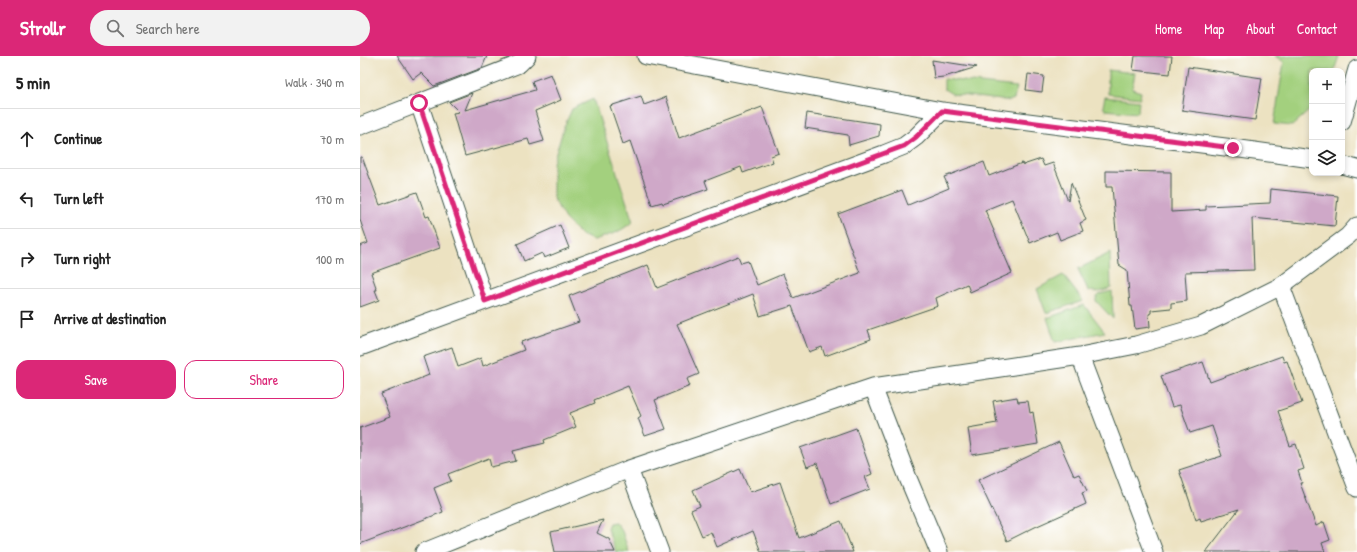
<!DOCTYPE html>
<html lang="en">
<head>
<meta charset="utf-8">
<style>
	:root { --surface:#fff; --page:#f2f2f2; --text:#222; --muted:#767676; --line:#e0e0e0; --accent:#db2777 }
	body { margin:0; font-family:"Patrick Hand",sans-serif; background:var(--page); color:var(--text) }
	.controls { position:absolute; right:12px; top:12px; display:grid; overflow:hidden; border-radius:8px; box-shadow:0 2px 6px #0003 }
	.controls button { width:36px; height:36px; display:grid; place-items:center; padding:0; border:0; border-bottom:1px solid var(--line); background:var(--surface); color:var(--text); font:20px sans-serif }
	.stop { position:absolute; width:12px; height:12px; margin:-9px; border:3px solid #db2777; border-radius:50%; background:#fff }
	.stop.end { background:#db2777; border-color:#fff; box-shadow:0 1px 4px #0008 }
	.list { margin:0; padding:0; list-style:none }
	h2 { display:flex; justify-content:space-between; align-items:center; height:52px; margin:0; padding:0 16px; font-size:17px }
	h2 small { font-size:13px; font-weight:400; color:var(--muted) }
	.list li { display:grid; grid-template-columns:26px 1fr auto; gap:12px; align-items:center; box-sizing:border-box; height:60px; padding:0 16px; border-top:1px solid var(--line) }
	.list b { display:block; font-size:15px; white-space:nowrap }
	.list em { font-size:13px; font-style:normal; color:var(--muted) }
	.actions { display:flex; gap:8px; padding:12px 16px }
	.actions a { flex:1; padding:9px 0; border:1px solid var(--accent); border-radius:12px; text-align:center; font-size:14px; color:var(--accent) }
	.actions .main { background:var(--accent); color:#fff }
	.icon { flex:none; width:22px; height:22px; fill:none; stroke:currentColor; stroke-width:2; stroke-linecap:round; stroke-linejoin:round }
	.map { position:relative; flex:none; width:997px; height:496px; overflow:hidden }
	header { display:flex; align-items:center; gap:24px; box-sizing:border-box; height:56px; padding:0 20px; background:var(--accent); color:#fff }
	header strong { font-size:19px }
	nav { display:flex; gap:22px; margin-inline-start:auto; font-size:14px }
	.search { width:280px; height:36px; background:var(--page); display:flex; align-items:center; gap:10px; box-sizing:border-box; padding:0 14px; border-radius:22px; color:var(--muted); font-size:15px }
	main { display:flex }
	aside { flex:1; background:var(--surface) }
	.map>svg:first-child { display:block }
	.green { fill:#a3d07e; stroke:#618659 }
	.building { fill:#cfa8c8 }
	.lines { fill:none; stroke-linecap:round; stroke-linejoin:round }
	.street-casing { stroke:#3e5649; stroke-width:19 }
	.street { stroke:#fff; stroke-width:17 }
	.route { stroke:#db2777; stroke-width:5 }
</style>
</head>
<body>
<header>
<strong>Strollr</strong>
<div class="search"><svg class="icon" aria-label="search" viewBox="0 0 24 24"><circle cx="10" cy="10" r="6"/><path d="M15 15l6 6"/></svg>Search here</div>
<nav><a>Home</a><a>Map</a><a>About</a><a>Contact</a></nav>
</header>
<main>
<aside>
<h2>5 min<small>Walk · 340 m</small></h2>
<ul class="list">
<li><svg class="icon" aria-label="ahead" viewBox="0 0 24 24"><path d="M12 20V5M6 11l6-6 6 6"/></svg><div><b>Continue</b></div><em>70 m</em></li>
<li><svg class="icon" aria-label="left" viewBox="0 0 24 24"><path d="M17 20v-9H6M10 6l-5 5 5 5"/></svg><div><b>Turn left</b></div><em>170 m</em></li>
<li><svg class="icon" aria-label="right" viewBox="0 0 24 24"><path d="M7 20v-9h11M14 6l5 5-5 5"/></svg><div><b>Turn right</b></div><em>100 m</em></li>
<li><svg class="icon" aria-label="arrive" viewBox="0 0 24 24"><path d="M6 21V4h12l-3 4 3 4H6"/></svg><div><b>Arrive at destination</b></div></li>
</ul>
<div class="actions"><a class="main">Save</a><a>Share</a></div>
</aside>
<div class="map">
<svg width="997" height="496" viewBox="0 0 997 496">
	<rect width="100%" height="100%" fill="#fff"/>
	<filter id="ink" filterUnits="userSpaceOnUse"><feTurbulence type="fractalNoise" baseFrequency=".025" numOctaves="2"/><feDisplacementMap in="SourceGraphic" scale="8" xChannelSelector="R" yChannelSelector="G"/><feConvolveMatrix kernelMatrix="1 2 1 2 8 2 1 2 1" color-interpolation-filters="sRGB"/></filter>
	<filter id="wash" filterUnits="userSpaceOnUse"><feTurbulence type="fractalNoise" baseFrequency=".012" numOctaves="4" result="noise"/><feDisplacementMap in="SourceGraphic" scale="16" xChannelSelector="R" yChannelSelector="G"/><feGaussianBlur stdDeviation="0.9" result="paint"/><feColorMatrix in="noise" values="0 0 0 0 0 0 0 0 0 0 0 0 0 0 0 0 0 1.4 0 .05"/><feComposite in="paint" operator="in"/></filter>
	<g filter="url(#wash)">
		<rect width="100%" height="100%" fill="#ece2c1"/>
		<path class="green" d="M915,0h64l-5,15h-22v37l-20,18 -18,-2 10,-62z
			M748,14l27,3 -3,16 9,3 -1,6 -32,-4z
			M584,23l73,8 -3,12 -5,2 -57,-7 -8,-5z
			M745,41l34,4 -1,11 -1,1 -32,-3 -2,-4z
			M233,43l40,123 -15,10 -24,8 -13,-5 -16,-16 -12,-21v-35l11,-36 8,-18z
			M750,197l1,35c-8,3 -15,6 -23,2l-10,-21z
			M703,219l20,26 -37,12 -9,-24z
			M752,235l1,28 -17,-18v-3l4,-4z
			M724,249l21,27 -50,10 -8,-24z
			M255,466l7,9 7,21h-13l-9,-24 2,-5z"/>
		<g id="blocks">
			<path class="building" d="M37,0h90l-5,12 -48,18 -13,-13 -8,6z
				M775,0h37l-2,18 -37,-4z
				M572,4l45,7 -33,10 -10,1z
				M828,11l74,11 -7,42 -73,-10z
				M191,18l10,26 -26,11 9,30 -14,4 -2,-6 -63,17 -12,-43 6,-1 -10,-10 23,-9 -7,17 70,-20 -3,-9z
				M668,18l16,2 -2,16 -16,-2z
				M281,40l3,9 22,-8 13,41 83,-31 17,46 -8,3 2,6 -30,11 -2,-6 -36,14 3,8 -45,15 -1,-2 -10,3 -22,-64 -7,3 -13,-38z
				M447,57l73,11 -1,12 -30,9 -1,-10 -43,-7z
				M0,101h2l18,48 37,-13 9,25 3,-1 11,32 -69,25 6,17h-2l4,10 -19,7v-61l8,-3 -8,-23z
				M681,103l3,7 9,-3 15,38 3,-18 15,37 -6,3 3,8 -23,9 -3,-8 -27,11 -18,-44 -27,11 27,63 -42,19 -3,-8 -31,14 2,8 -70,24 3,9 -46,17 -3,-9 -13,5 -17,-46 -32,10 -7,-22 -76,30 22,50 -12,5 3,7 -35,14 11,29 -21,7 -7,-18 3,-2 -13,-30 -34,14 1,3 -25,10 6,14 -32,13 1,3 -32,8 3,10 -25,6 -2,-9 -41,16 3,7 -17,7 9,24 -83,32v-116l30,-11 -9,-23 48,-19 -6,-18 29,-10 6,20 23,-9 2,8 41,-16 -3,-8 58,-20 -10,-26 79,-31 9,23 81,-32 3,7 7,-2 9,24 26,-11 10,24 67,-25 -22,-59 64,-24 6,15 41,-17 -5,-11 40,-15 5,14 33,-13 1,2z
				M746,115l65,1v40l35,-2v-4l64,-3 1,-14 67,7 -3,30 -83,-8 2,52 -69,2 2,29 -16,2v5l-20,2v3l-2,1 1,13 -15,2 -3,-23h-2l-3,-36 -8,-5 -7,-78h-6z
				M200,169l9,23 -25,10 -2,-5 -18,8 -7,-17z
				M922,300l2,6 3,-1 15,42 -24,8 12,35 6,-2 8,25 -6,2 4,12h-2l16,43 8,-4 6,18 -8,3 3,9h-119l33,-43 -38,12 -1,-3 -4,2 -17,-50 43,-14 -10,-30 -22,7 -10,-28 -8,2 -11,-31 42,-14 7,20z
				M657,341l1,5 10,-1 2,12 3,-1 5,32 -66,11 -4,-27 29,-5 -4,-22z
				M496,372l16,46 -7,3 5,12 -39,15 -14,-41 -10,4 -7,-19z
				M699,386l15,34 5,-2 8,17 -5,2 4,11 -51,23 -28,14 -29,-61z
				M380,413l10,23 30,-10 19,56 42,-17 12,31h-92l-8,-21 -36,16 -6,-15 -9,4 -11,-26 9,-4 -7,-16z
				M243,464l-6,13 12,6 6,13h-60l-4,-20z"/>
		</g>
	</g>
	<g filter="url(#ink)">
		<use href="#blocks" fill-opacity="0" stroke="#3e5649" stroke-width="1"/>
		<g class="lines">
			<g class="street-casing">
				<path id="street" d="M286,0l296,55 291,37 79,11
					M59,47l66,198
					M982,66l15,-53
					M0,70l159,-62 8,-8
					M982,109l15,4
					M921,230l76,202
					M0,291l524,-193 20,-8 12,-9 26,-26
					M720,300l74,196
					M513,331l35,91 31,74
					M269,413l31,83
					M64,496l205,-83 244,-82 207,-31 56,-11 65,-19 80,-40 67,-50 9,-10"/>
			</g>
			<use href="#street" class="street"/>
		</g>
	</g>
	<g class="lines" filter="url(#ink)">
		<path class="route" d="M59,47l66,198 419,-155 12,-9 26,-26 291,37"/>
	</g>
</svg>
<div class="controls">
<button>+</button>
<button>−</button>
<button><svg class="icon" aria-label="layers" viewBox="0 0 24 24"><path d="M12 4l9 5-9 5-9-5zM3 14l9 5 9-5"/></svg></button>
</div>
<div class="stop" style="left:59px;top:47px"></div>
<div class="stop end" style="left:873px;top:92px"></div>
</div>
</main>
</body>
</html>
